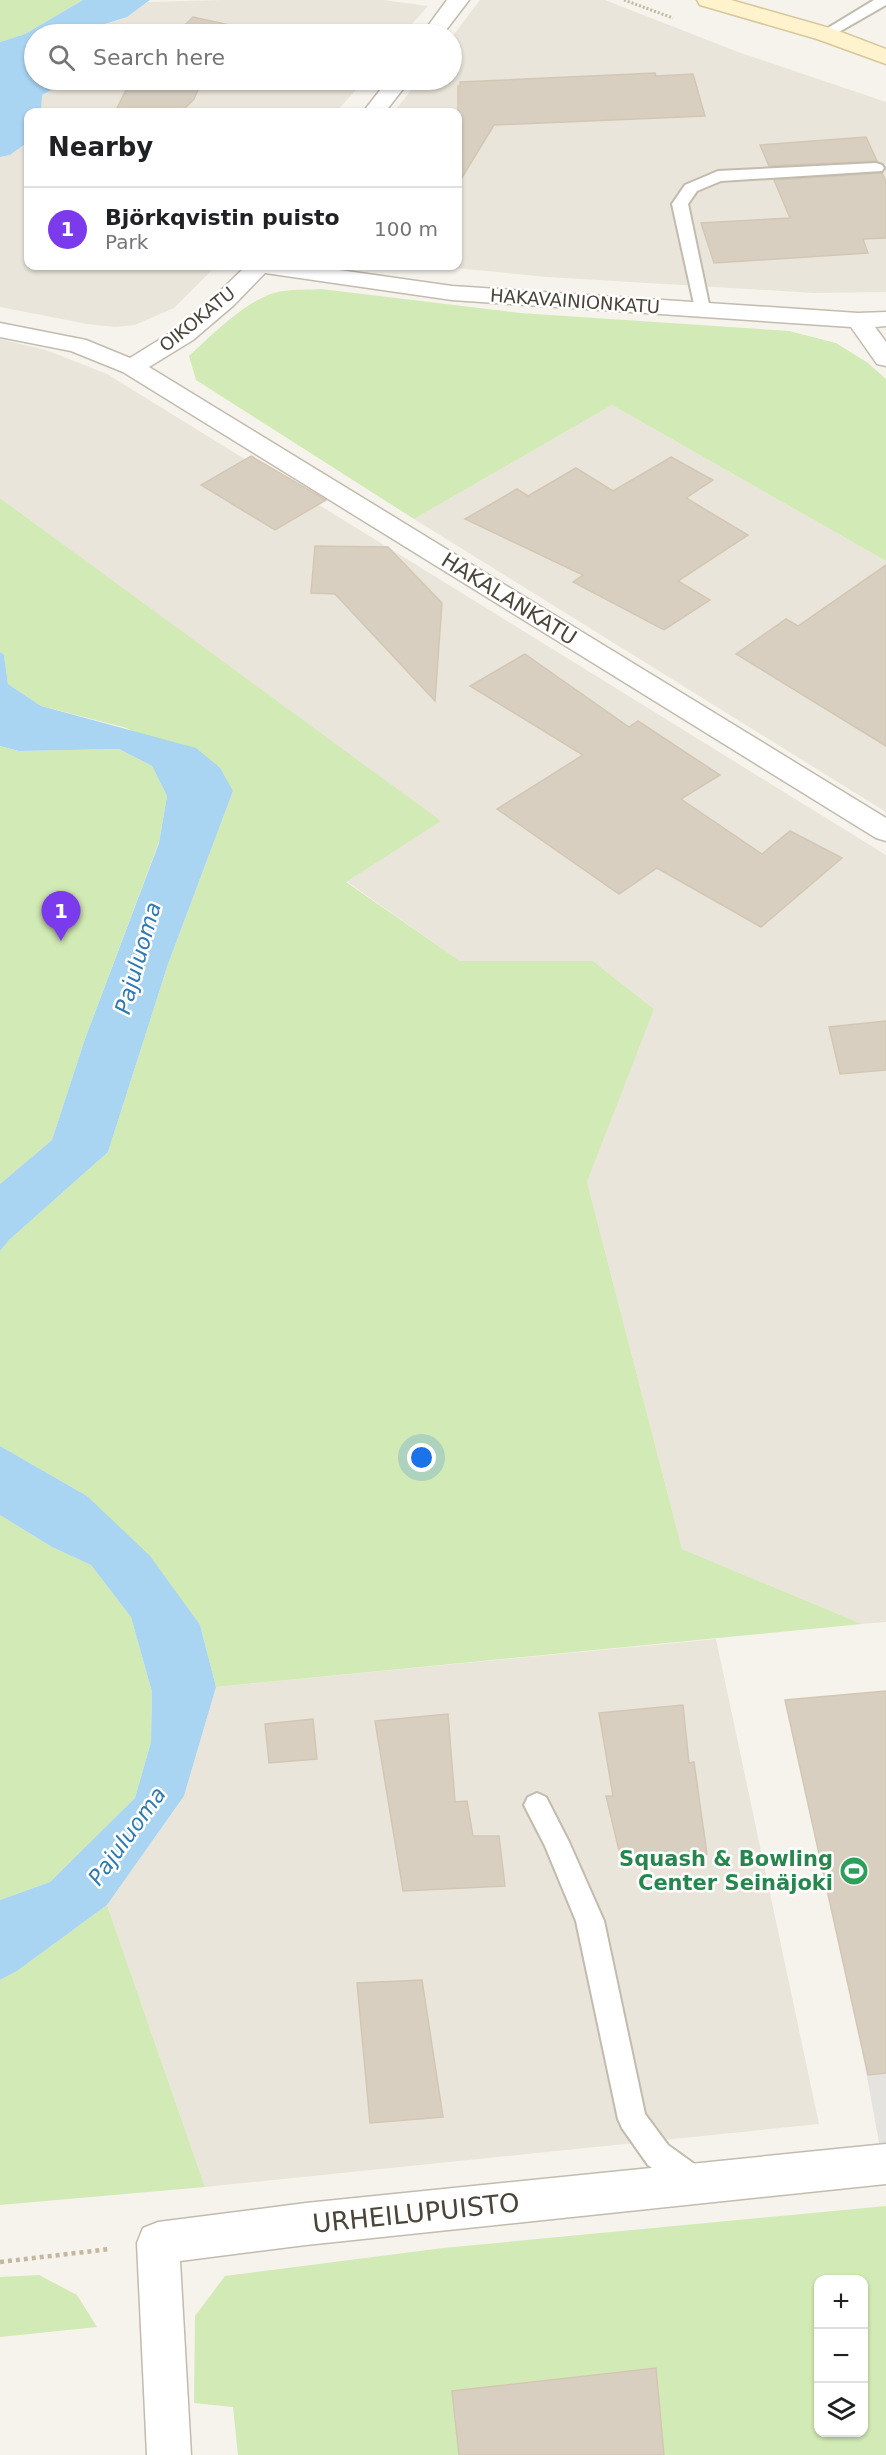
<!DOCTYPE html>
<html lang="en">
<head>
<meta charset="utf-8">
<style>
	:root { --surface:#fff; --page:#f2f2f2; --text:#202124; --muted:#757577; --line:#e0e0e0; --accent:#7c3aed }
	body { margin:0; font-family:"DejaVu Sans",sans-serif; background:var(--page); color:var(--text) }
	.controls { position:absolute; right:18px; bottom:18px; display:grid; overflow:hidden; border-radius:12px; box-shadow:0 2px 4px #0004 }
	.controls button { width:54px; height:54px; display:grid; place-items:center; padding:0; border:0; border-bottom:2px solid var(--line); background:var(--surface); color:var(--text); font:30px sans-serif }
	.you { position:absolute; left:422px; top:1458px; width:21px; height:21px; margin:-15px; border:4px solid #fff; border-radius:50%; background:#1a73e8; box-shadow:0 0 0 9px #1a73e833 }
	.badge { display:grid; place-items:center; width:39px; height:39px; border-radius:50%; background:var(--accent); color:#fff; font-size:20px; font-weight:700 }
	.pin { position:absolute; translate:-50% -50px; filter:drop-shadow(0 2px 3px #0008) }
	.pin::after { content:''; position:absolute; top:32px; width:21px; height:18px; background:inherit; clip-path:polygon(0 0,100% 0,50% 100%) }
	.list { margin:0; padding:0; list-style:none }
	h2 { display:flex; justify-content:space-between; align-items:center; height:78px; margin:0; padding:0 24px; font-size:26px }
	h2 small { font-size:20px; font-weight:400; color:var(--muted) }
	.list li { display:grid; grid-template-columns:39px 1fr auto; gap:18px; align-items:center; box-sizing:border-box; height:84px; padding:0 24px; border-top:2px solid var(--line) }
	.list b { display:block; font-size:22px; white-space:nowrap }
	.list p { margin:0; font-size:20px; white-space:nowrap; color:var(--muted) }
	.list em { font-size:20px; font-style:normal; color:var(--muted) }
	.icon { flex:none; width:33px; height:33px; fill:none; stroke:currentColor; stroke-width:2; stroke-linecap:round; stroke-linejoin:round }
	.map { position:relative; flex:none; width:886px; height:2455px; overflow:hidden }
	.search { position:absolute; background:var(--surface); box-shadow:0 2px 4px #0004; left:24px; top:24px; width:438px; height:66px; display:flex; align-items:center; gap:15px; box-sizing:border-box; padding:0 21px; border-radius:33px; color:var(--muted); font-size:22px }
	.panel { position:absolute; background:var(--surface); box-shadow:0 2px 4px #0004; left:24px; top:108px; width:438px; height:162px; border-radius:12px }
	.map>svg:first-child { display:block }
	.residential { fill:#eae5da }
	.green { fill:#d2eab5; fill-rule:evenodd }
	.parking { fill:#e5e3e0 }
	.water { fill:#a9d4f2 }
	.building { fill:#d8cfc1; stroke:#d3c7b4; stroke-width:1.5 }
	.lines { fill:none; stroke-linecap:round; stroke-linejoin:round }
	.lane-casing { stroke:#c2bbae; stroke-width:4 }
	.street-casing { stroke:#c2bbae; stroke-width:3 }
	.secondary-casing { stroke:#d6c79b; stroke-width:3 }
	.path-far1 { stroke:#c4b79f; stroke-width:3; stroke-dasharray:2 2; stroke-linecap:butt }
	.path { stroke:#c4b79f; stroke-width:4.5; stroke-dasharray:4 4; stroke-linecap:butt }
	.lane { fill:#fff; fill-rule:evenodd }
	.street { fill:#fff; fill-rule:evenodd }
	.secondary { fill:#fff3cd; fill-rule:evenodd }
	.labels { text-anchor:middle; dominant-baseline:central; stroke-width:5; stroke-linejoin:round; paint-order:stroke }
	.far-street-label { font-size:18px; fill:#4b4439; stroke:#fff }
	.street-label { font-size:21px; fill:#4b4439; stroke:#fff }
	.leisure-label { font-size:21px; font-weight:bold; fill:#27864d; stroke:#fff; text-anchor:end }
	.water-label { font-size:22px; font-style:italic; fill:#2e7ab2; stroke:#fff }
	.near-street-label { font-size:26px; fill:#4b4439; stroke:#fff }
</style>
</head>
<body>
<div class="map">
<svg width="886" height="2455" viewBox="0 0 886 2455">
	<rect width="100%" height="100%" fill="#f6f3ec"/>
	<path class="residential" d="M221,0h162l45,6 -25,28h-317l3,-5 38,-12 21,-15z
		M480,0h125l133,52 148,50v190l-72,1 -266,-16 -114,-11h24v-154h-64l25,-32h33v-43z
		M84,80h281l-29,32h-295l1,-17 19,-10 23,-4z
		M28,142v124h188l-42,42 -39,17 -20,2 -28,-3 -87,-17v-150l10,-2z
		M0,339l46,11 61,24 779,481v767l-24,2 -180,-75 -95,-367 66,-174 -60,-47h-133l-114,-80 94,-60 -440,-323z
		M612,405l274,156v251l-472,-293z
		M716,1639l103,485 -614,63 -98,-282 77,-109 32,-109z"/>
	<path class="green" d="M0,0h83l-58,34 -25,8z
		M321,289l199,24 269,18 47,12 32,20 18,16v182l-274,-156 -198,114 -218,-139 -7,-24c23,-21 62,-61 94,-65 13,-2 25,-1 38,-2z
		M0,498l441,323 -95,61 114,79h133l61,48 -67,173 95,367 180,75 -646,63 -16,-62 -113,-129 -87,-50v-195l9,-11 99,-88 60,-188 65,-173 -106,-63 -86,-22 -33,-22 -4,-28 -4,-4z
		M0,746l19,5 100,-2 33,17 15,30 -8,46 -74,197 -33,101 -52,44z
		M0,1515l52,32 39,18 40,52 21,75 -1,50 -16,56 -85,84 -50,18z
		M107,1905l98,282 -205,18v-225l17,-9z
		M886,2206v249h-222l-9,-87 -202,23 6,64h-221l-5,-48 -39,-4 1,-87 30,-40 218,-28zM818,2280h46v152h-46z
		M39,2275l38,20 20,32 -97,10v-60z"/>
	<path class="parking" d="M886,2042v122h-3l-22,-120z"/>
	<path class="water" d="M83,0h67l-23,17 -38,12 -3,5h-52v46h50l1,1 -24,4 -19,10 -1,17h-13v30l-18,13 -10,2v-115l25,-8z
		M0,652l4,3 4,29 33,22 155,42 24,20 13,23 -65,173 -60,188 -99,88 -9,11v-67l52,-44 33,-101 74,-196 8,-47 -15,-30 -33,-17 -100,2 -19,-5z
		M0,1446l87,50 63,60 50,69 16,62 -32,109 -77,109 -90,66 -17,9v-80l50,-18 85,-84 16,-56 1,-50 -21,-75 -40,-52 -39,-18 -52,-32z"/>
	<path class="building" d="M193,17l64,14 -3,3h-95l10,-9 13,3z
		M655,73l1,3 37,-2 12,42 -211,9 -36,59v-98h2v-4z
		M131,80h81l-6,6 -6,-1 -6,14 -13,13h-66z
		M866,137l11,24 -108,5 -9,-21z
		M882,173l4,8v57l-23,1 5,14 -154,10 -13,-40 89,-5 -16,-38z
		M251,456l75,44 -51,30 -74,-45z
		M671,457l42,23 -27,18 62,37 -70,46 32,19 -46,30 -91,-48 10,-7 -118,-56 52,-30 11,7 48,-28 37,23z
		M315,546l73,1 54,56 -7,98 -100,-107 -24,-1z
		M886,565v181l-150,-92 50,-35 12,7z
		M525,654l104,73 9,-6 82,54 -39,24 81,55 28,-23 52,27 -81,69 -104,-59 -38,26 -122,-85 86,-54 -113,-69z
		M886,1021v49l-46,4 -11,-47z
		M886,1691v382l-18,2 -83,-375z
		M683,1705l6,58 5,-1 13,92 -86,5 -15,-63h7l-14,-83z
		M448,1714l7,88 12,-1 6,35h26l6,50 -102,5 -28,-170z
		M313,1719l4,40 -48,4 -4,-39z
		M422,1980l21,137 -73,6 -13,-140z
		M656,2368l8,87h-205l-7,-64z"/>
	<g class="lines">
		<g class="lane-casing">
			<path id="lane" d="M874,0h12v5l-56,32 -5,1 -7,-4z
				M876,163l6,2 2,3 -2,3 -161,10 -24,10 -9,13 22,105 -8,5 -6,-1 -24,-109 13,-19 33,-14z
				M537,1793l9,4 23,45 35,79 41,193 23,31 39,28 4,10 -4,10 -10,4 -10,-4 -39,-28 -26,-37 -4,-9 -42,-198 -31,-75 -21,-41 4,-8z"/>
		</g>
		<g class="street-casing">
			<path id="street" d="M447,0h22l-26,34h-21z
				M388,80h22l-25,32h-22z
				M246,266h65l141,20 406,27 28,-1v14l-11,1 11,15v24l-9,-2 -26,-37 -399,-27 -187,-27 -31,32 -41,35 -44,27 737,451v23l-10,-3 -753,-466 -52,-21 -71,-14v-14l86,17 44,18 45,-28 41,-35z
				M886,2144v40l-580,61 -126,16 11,194h-44l-10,-212 6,-15 15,-6 148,-19z"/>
		</g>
		<g class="secondary-casing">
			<path id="secondary" d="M697,0h34l102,29 53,20v15l-69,-25 -117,-34z"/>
		</g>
		<path class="path-far1" d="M624,0l49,18"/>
		<path class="path" d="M0,2262l110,-13"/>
		<use href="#lane" class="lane"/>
		<use href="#street" class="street"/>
		<use href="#secondary" class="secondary"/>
	</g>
	<defs>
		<g id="stadium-disc" transform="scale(1.5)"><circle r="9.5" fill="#2e9e5b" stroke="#fff"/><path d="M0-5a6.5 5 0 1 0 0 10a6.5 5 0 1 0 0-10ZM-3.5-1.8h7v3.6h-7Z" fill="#fff"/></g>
	</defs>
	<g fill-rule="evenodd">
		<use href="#stadium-disc" x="854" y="1871"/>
	</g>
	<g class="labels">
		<g class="far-street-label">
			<text transform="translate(575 301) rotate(4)">HAKAVAINIONKATU</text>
			<text transform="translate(197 319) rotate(-39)">OIKOKATU</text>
		</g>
		<g class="street-label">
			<text transform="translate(509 599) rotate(32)">HAKALANKATU</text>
		</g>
		<g class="leisure-label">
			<text x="833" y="1859">Squash &amp; Bowling<tspan x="833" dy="24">Center Seinäjoki</tspan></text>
		</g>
		<g class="water-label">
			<text transform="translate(138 958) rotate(-74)">Pajuluoma</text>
			<text transform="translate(127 1836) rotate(-54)">Pajuluoma</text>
		</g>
		<g class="near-street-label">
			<text transform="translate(416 2213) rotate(-6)">URHEILUPUISTO</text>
		</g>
	</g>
</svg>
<div class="controls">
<button>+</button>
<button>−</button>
<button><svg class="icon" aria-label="layers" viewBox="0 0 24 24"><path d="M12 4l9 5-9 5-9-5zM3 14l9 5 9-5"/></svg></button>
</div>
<div class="you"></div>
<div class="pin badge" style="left:61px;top:941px">1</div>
<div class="search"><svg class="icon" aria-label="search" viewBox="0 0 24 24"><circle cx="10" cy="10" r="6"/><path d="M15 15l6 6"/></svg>Search here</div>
<section class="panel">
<h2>Nearby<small></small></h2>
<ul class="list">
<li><span class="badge">1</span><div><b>Björkqvistin puisto</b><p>Park</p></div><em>100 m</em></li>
</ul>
</section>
</div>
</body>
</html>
